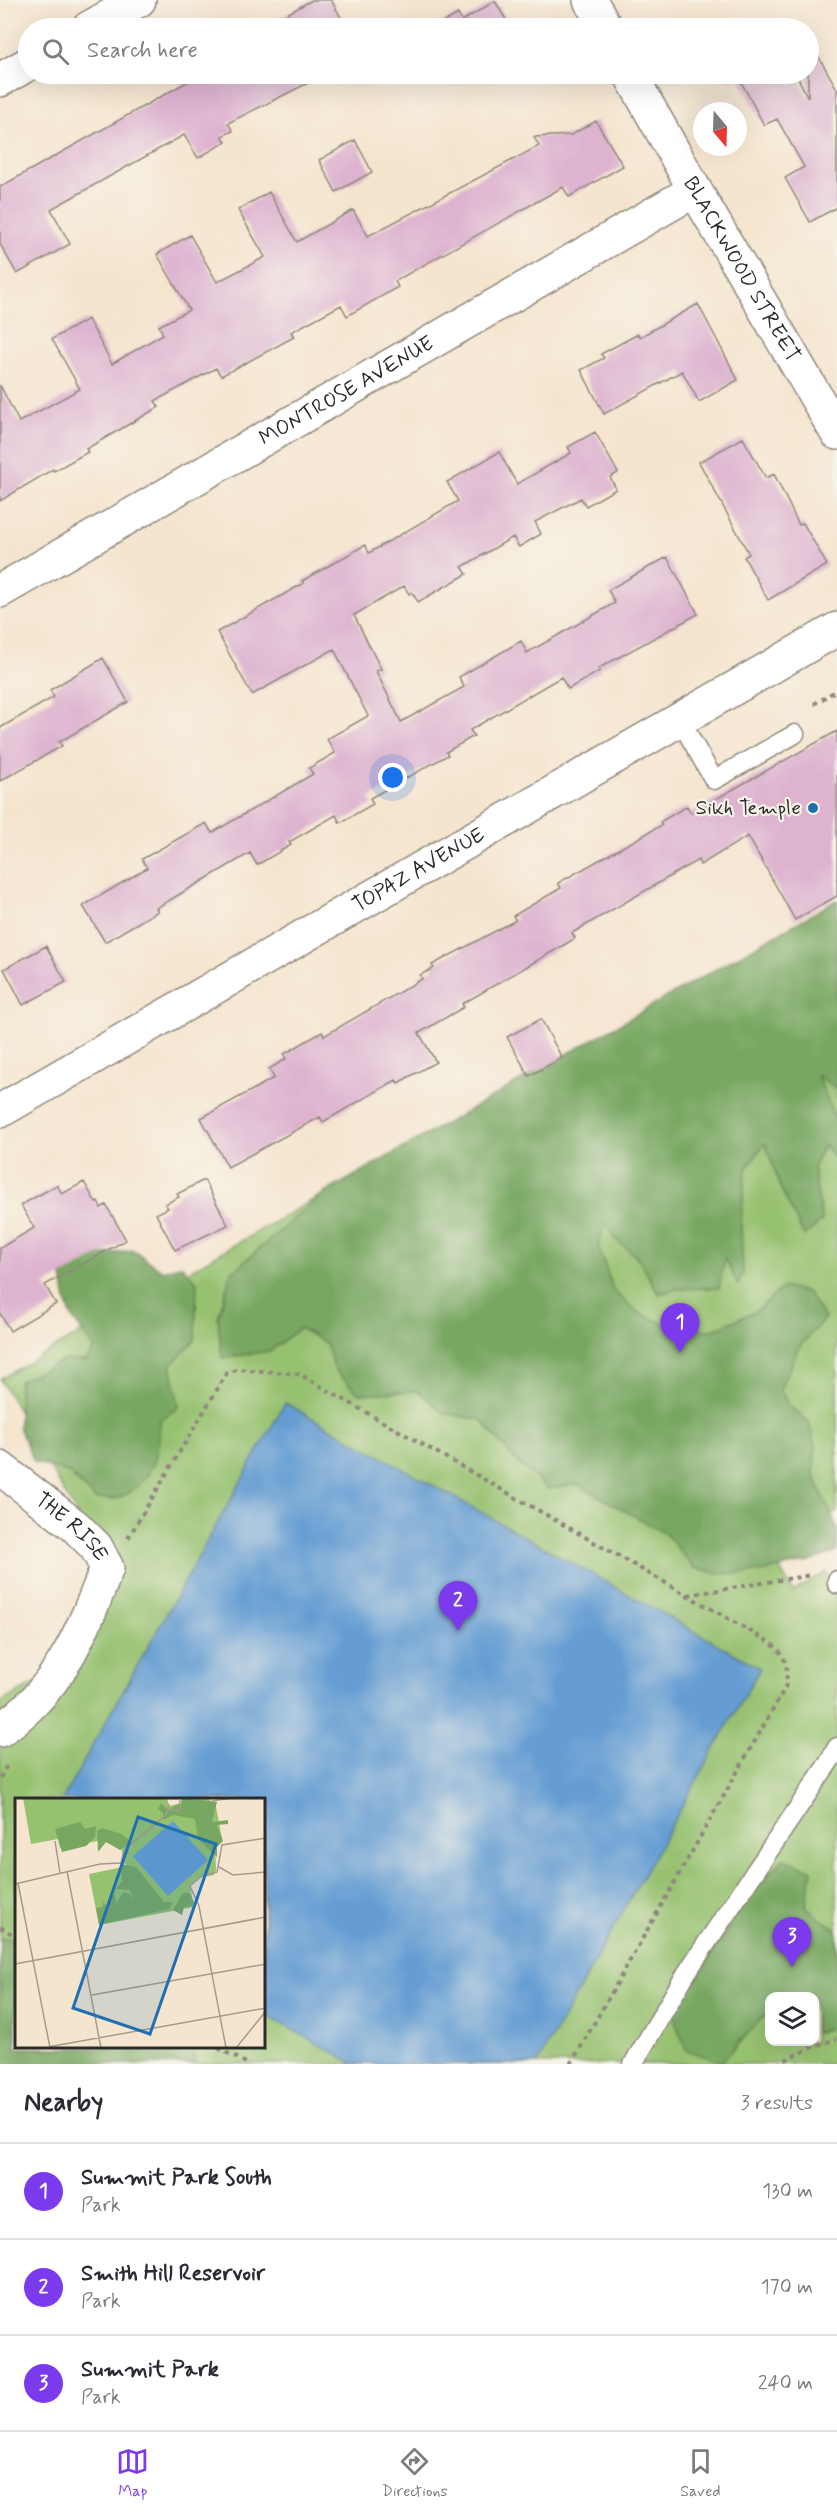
<!DOCTYPE html>
<html lang="en">
<head>
<meta charset="utf-8">
<style>
	:root { --surface:#fff; --page:#f2f2f3; --text:#2b2b33; --muted:#7c7c81; --line:#e1e1e2; --accent:#7c3aed }
	body { margin:0; font-family:Mynerve,sans-serif; background:var(--page); color:var(--text) }
	.controls { position:absolute; right:18px; bottom:18px; display:grid; overflow:hidden; border-radius:12px; box-shadow:0 6px 24px #0002 }
	.controls button { width:54px; height:54px; display:grid; place-items:center; padding:0; border:0; border-bottom:2px solid var(--line); background:var(--surface); color:var(--text); font:30px sans-serif }
	.compass { position:absolute; left:693px; top:102px; width:54px; height:54px; border-radius:50%; background:var(--surface); box-shadow:0 6px 24px #0002; rotate:161deg }
	.you { position:absolute; left:393px; top:778px; width:21px; height:21px; margin:-15px; border:4px solid #fff; border-radius:50%; background:#1a73e8; box-shadow:0 0 0 9px #1a73e833 }
	.badge { display:grid; place-items:center; width:39px; height:39px; border-radius:50%; background:var(--accent); color:#fff; font-size:20px; font-weight:700 }
	.pin { position:absolute; translate:-50% -50px; filter:drop-shadow(0 2px 3px #0008) }
	.pin::after { content:''; position:absolute; top:32px; width:21px; height:18px; background:inherit; clip-path:polygon(0 0,100% 0,50% 100%) }
	.list { margin:0; padding:0; list-style:none }
	h2 { display:flex; justify-content:space-between; align-items:center; height:78px; margin:0; padding:0 24px; font-size:26px }
	h2 small { font-size:20px; font-weight:400; color:var(--muted) }
	.list li { display:grid; grid-template-columns:39px 1fr auto; gap:18px; align-items:center; box-sizing:border-box; height:96px; padding:0 24px; border-top:2px solid var(--line) }
	.list b { display:block; font-size:22px; white-space:nowrap }
	.list p { margin:0; font-size:20px; white-space:nowrap; color:var(--muted) }
	.list em { font-size:20px; font-style:normal; color:var(--muted) }
	.icon { flex:none; width:33px; height:33px; fill:none; stroke:currentColor; stroke-width:2; stroke-linecap:round; stroke-linejoin:round }
	.map { position:relative; flex:none; width:837px; height:2064px; overflow:hidden }
	.search { position:absolute; background:var(--surface); box-shadow:0 6px 24px #0002; left:18px; right:18px; top:18px; height:66px; display:flex; align-items:center; gap:15px; box-sizing:border-box; padding:0 21px; border-radius:33px; color:var(--muted); font-size:22px }
	.sheet { height:366px; background:var(--surface) }
	nav { display:flex; justify-content:space-around; align-items:center; box-sizing:border-box; height:84px; border-top:2px solid var(--line); background:var(--surface); font-size:16px; color:var(--muted) }
	nav a { display:grid; justify-items:center; gap:3px }
	nav .on { color:var(--accent) }
	.map>svg:first-child { display:block }
	.green { fill:#96c16f; stroke:#60764d; stroke-width:1.5; fill-rule:evenodd }
	.forest { fill:#78a762; stroke:#526946; stroke-width:1.5 }
	.water { fill:#659dd3; stroke:#48647f; stroke-width:1.5 }
	.building { fill:#ddb3d0 }
	.lines { fill:none; stroke-linecap:round; stroke-linejoin:round }
	.lane-casing { stroke:#90887d; stroke-width:21 }
	.street-casing { stroke:#90887d; stroke-width:36 }
	.path { stroke:#90887d; stroke-width:4; stroke-dasharray:4.5 4.5; stroke-linecap:butt }
	.lane { stroke:#fff; stroke-width:18 }
	.street { stroke:#fff; stroke-width:33 }
	.poi-dot { fill:#1f6fb2; stroke:#f7f3e8; stroke-width:2 }
	.labels { text-anchor:middle; dominant-baseline:central; stroke-width:4.5; stroke-linejoin:round; paint-order:stroke }
	.street-label { font-size:21px; fill:#2b2b2b; stroke:#f7f3e8 }
	.poi-label { font-size:21px; fill:#2b2b2b; stroke:#f7f3e8; text-anchor:end }
	.inset-road { fill:none; stroke:#a49b8d; stroke-width:1.5 }
	.view { fill:#1f6fb2; fill-opacity:0.15; stroke:#1f6fb2; stroke-width:3 }
	.inset-edge { fill:none; stroke:#2b2b2b; stroke-width:3 }
</style>
</head>
<body>
<div class="map">
<svg width="837" height="2064" viewBox="0 0 837 2064">
	<rect width="100%" height="100%" fill="#f7f3e8"/>
	<filter id="ink" filterUnits="userSpaceOnUse"><feTurbulence type="fractalNoise" baseFrequency=".0167" numOctaves="2"/><feDisplacementMap in="SourceGraphic" scale="12" xChannelSelector="R" yChannelSelector="G"/><feConvolveMatrix kernelMatrix="1 2 1 2 8 2 1 2 1" color-interpolation-filters="sRGB"/></filter>
	<filter id="wash" filterUnits="userSpaceOnUse"><feTurbulence type="fractalNoise" baseFrequency=".008" numOctaves="4" result="noise"/><feDisplacementMap in="SourceGraphic" scale="24" xChannelSelector="R" yChannelSelector="G"/><feGaussianBlur stdDeviation="1.35" result="paint"/><feColorMatrix in="noise" values="0 0 0 0 0 0 0 0 0 0 0 0 0 0 0 0 0 1.4 0 .05"/><feComposite in="paint" operator="in"/></filter>
	<g filter="url(#wash)">
		<rect width="100%" height="100%" fill="#f5e5cf"/>
		<path class="green" d="M837,900v612l-67,39 23,41 33,-20 11,19v473h-837v-361l58,-33 53,-95 -111,-196zM16,1800h248v248h-248zM770,1996h44v46h-44z"/>
		<path class="forest" d="M837,900v189l-20,-14 20,48v38l-13,-16 -11,23 9,53 -18,15 -23,-47 -16,-46 -19,26 -5,54 2,50 -5,12 -13,-26 -6,29 -43,1 -17,5 -21,-36 -24,-20 -8,-15 -8,22 15,45 24,22 39,17 37,1 45,-20 25,-23 24,5 18,26 -26,29 -19,42 10,18 19,15 6,24 -1,29 23,53v23l-28,11 -49,10 -38,2 -28,-6 -29,-35 -88,-49 -29,5 -34,-30 -33,-39 -37,-7 -26,-22 -59,3 -24,-24 -9,-27 -26,-15 -30,23 -48,7 -4,-40 13,-45 93,-80z
			M133,1250l30,21 18,-6 16,17 -2,58 -24,25 8,42 -19,13c-1,32 -5,60 -37,76 -7,4 -19,3 -28,3l-26,-26 -35,-11 -15,-34v-47l46,-21 21,1 9,-13c-24,-29 -30,-37 -33,-76l23,-14z
			M783,1859l29,11 -6,36 11,11 20,12v97l-22,7 -1,-37h-44l-1,19 -7,3 -40,44 -36,-12 -15,-40 25,-31 53,-83z
			M0,1938h12l4,4v106h176l3,16h-195z"/>
		<path class="water" d="M285,1403l475,265 -223,396h-183l-90,-50v-214h-202z"/>
		<g id="blocks">
			<path class="building" d="M312,0h19l16,28h-63l-6,-9z
				M495,1l16,27h-78l25,-14 4,7z
				M808,38l29,51v118l-27,15 -25,-44 19,-11 -27,-48 -13,6 -26,-49 -8,4 -3,-6h69l12,24z
				M201,74h125l-98,49 5,8 -11,5 4,6 -28,16 -14,-23 -133,74 19,35 -53,30 -17,-30v-57z
				M596,121l27,45 -54,31 -6,-10 -168,94 3,6 -51,29 -6,-11 -50,27 3,5 -73,39 -5,-8 -61,33 4,6 -73,42 2,3 -34,19 -1,-2 -53,32v-116l19,37 61,-33 -28,-50 36,-20 24,45 51,-30 -4,-8 30,-16 -32,-56 33,-19 27,47 48,-25 -27,-47 31,-18 28,50 56,-32 15,26 171,-90 -5,-9 37,-2z
				M355,140l17,32 -36,20 -17,-32z
				M698,304l40,76 -39,22 -17,-31 -78,43 -23,-44 23,-12 -3,-4 37,-20 2,3z
				M595,432l23,41 -8,4 6,12 -30,17 -5,-8 -46,24 6,12 -22,13 -6,-10 -51,30 5,7 -49,28 -6,-10 -3,2 -5,-8 -50,29 27,54 -5,2 25,51 63,-35 -5,-10 62,-36 6,12 88,-50 -7,-13 59,-33 31,57 -99,54 1,3 -32,18 -7,-12 -91,53 4,6 -28,16 2,3 -78,43 3,6 -33,19 -4,-8 -47,27 2,3 -34,20 -7,-12 -94,55 2,3 -53,31 -22,-36 64,-38 -5,-9 64,-36 6,10 101,-59 -4,-6 26,-15 -8,-14 41,-23 -34,-67 -82,46 -35,-63 87,-49 -2,-2 63,-36 4,8 89,-52 -11,-19 52,-30 18,32 54,-31 -3,-6z
				M743,438l23,40 8,-4 25,51 4,-2 24,42 -59,35 -24,-43 5,-3 -50,-92z
				M103,658l25,44 -69,40 3,4 -62,35v-53l54,-31 -4,-7z
				M837,731v165l-42,24 -47,-84 -48,29 -2,-5 -126,73 3,5 -6,4 -107,62 2,3 -45,26 17,29 -38,21 -2,-3 -73,42 -3,-5 -92,50 -27,-49 73,-40 -5,-9 17,-10 -2,-5 38,-22 2,4 98,-57 -2,-4 14,-7 -2,-3 84,-45 -3,-4 48,-28 -3,-5 104,-58 -2,-3 27,-16 4,7z
				M46,946l20,36 -43,23 -19,-36z
				M541,1019l21,39 -33,18 -22,-39z
				M204,1180l24,45 -53,25 -19,-36 12,-6 -3,-4 14,-7 -2,-3z
				M84,1182l12,21 2,-1 3,6 5,-3 20,35 -81,45 11,19 -46,27 -10,-18v-65l34,-20 -13,-23 36,-20 5,9z"/>
		</g>
	</g>
	<g filter="url(#ink)">
		<use href="#blocks" fill-opacity="0" stroke="#90887d" stroke-width="1.5"/>
		<g class="lines">
			<g class="lane-casing">
				<path id="lane" d="M680,720l34,60 81,-46
					M837,1580v4
					M633,2064l54,-92 142,-210 8,-15"/>
			</g>
			<g class="street-casing">
				<g id="street">
					<path d="M590,0l16,28"/>
					<path d="M89,28l50,-28"/>
					<path id="s1" d="M630,74l65,116 142,243"/>
					<path d="M0,80l28,-16"/>
					<path id="s2" d="M0,591l695,-401"/>
					<path id="s3" d="M0,1111l837,-482"/>
					<path id="s4" d="M0,1468l75,58 21,21 11,21c-25,64 -48,123 -107,162"/>
				</g>
			</g>
			<path class="path" d="M814,704l23,-14
				M128,1538l99,-165 12,-4 60,5 472,269c16,13 18,26 14,45l-214,376
				M688,1595l123,-20
				M0,1778l8,-15
				M0,1927l16,9
				M218,2048l30,16
				M777,2064l38,-18 22,-7"/>
			<use href="#lane" class="lane"/>
			<use href="#street" class="street"/>
		</g>
	</g>
	<circle class="poi-dot" cx="813" cy="808" r="6"/>
	<g class="labels">
		<g class="street-label">
			<text stroke="none"><textPath href="#s1" startOffset="225">BLACKWOOD STREET</textPath></text>
			<text stroke="none"><textPath href="#s2" startOffset="400">MONTROSE AVENUE</textPath></text>
			<text stroke="none"><textPath href="#s3" startOffset="483">TOPAZ AVENUE</textPath></text>
			<text stroke="none"><textPath href="#s4" startOffset="93">THE RISE</textPath></text>
		</g>
		<g class="poi-label">
			<text x="801" y="808">Sikh Temple</text>
		</g>
	</g>
	<g transform="translate(15 1798)">
		<rect width="250" height="250" fill="#f5e5cf"/>
		<path d="M8,0h144l2,8 17,-4v-4h22l8,9 6,32 -7,6 1,25 -2,5 -16,3 -8,7 4,22 -95,18 -10,-51 39,-8 -4,-3 -5,-26 -59,11 -2,-9 -27,5z" fill="#96c16f"/>
		<path d="M167,0l35,4 -5,20 16,-2v4l-11,1 6,16 -6,6v10l-19,-18 -3,-20 -21,-4 -11,5v-7l-5,-4 3,-6 7,7 11,-6 1,5zM65,24l5,7 11,-3 -1,11 -9,9 -24,6 -7,-23zM87,30l20,6 7,6 -1,5 -8,5 -14,-8 -8,10 -1,-21zM106,66l15,3 28,35h9l-4,7 -70,16 -3,-17 7,-1v-5l5,6v-8l7,-6 1,10 7,-12 7,2 4,6 -4,-10 -14,-1 6,-8zM168,95h6l5,9 -2,4 -8,1 -2,8 -9,-5z" fill="#78a762"/>
		<path d="M158,23l35,39 -40,36 -35,-40z" fill="#659dd3"/>
		<path class="inset-road" d="M197,3l20,-3M154,12h10l1,-10M40,43l5,32M204,69l14,8 33,-3M52,73l34,177M3,85l32,165M0,86l85,-20 21,-1 3,-13 42,-35 3,-11M0,166l251,-47M77,197l174,-31M27,250l224,-40M211,250l-27,-142 -9,-20 13,-11 14,-3 5,-27 44,-7M221,250l30,-37"/>
		<path class="view" d="M123,19l78,27 -66,190 -77,-26z"/>
		<rect width="250" height="250" class="inset-edge"/>
	</g>
</svg>
<div class="controls">
<button><svg class="icon" aria-label="layers" viewBox="0 0 24 24"><path d="M12 4l9 5-9 5-9-5zM3 14l9 5 9-5"/></svg></button>
</div>
<svg class="compass" viewBox="-18 -18 36 36"><path d="M0-13l5 13h-10z" fill="#e53935"/><path d="M0 13l5-13h-10z" fill="#7c7c81"/></svg>
<div class="you"></div>
<div class="pin badge" style="left:680px;top:1353px">1</div>
<div class="pin badge" style="left:458px;top:1631px">2</div>
<div class="pin badge" style="left:792px;top:1967px">3</div>
<div class="search"><svg class="icon" aria-label="search" viewBox="0 0 24 24"><circle cx="10" cy="10" r="6"/><path d="M15 15l6 6"/></svg>Search here</div>
</div>
<section class="sheet">
<h2>Nearby<small>3 results</small></h2>
<ul class="list">
<li><span class="badge">1</span><div><b>Summit Park South</b><p>Park</p></div><em>130 m</em></li>
<li><span class="badge">2</span><div><b>Smith Hill Reservoir</b><p>Park</p></div><em>170 m</em></li>
<li><span class="badge">3</span><div><b>Summit Park</b><p>Park</p></div><em>240 m</em></li>
</ul>
</section>
<nav>
<a class="on"><svg class="icon" aria-label="map" viewBox="0 0 24 24"><path d="M3 6l6-2 6 2 6-2v14l-6 2-6-2-6 2zM9 4v14M15 6v14"/></svg>Map</a>
<a><svg class="icon" aria-label="directions" viewBox="0 0 24 24"><path d="M12 3l9 9-9 9-9-9zM9 14v-3h6M13 9l2 2-2 2"/></svg>Directions</a>
<a><svg class="icon" aria-label="saved" viewBox="0 0 24 24"><path d="M7 4h10v16l-5-4-5 4z"/></svg>Saved</a>
</nav>
</body>
</html>
